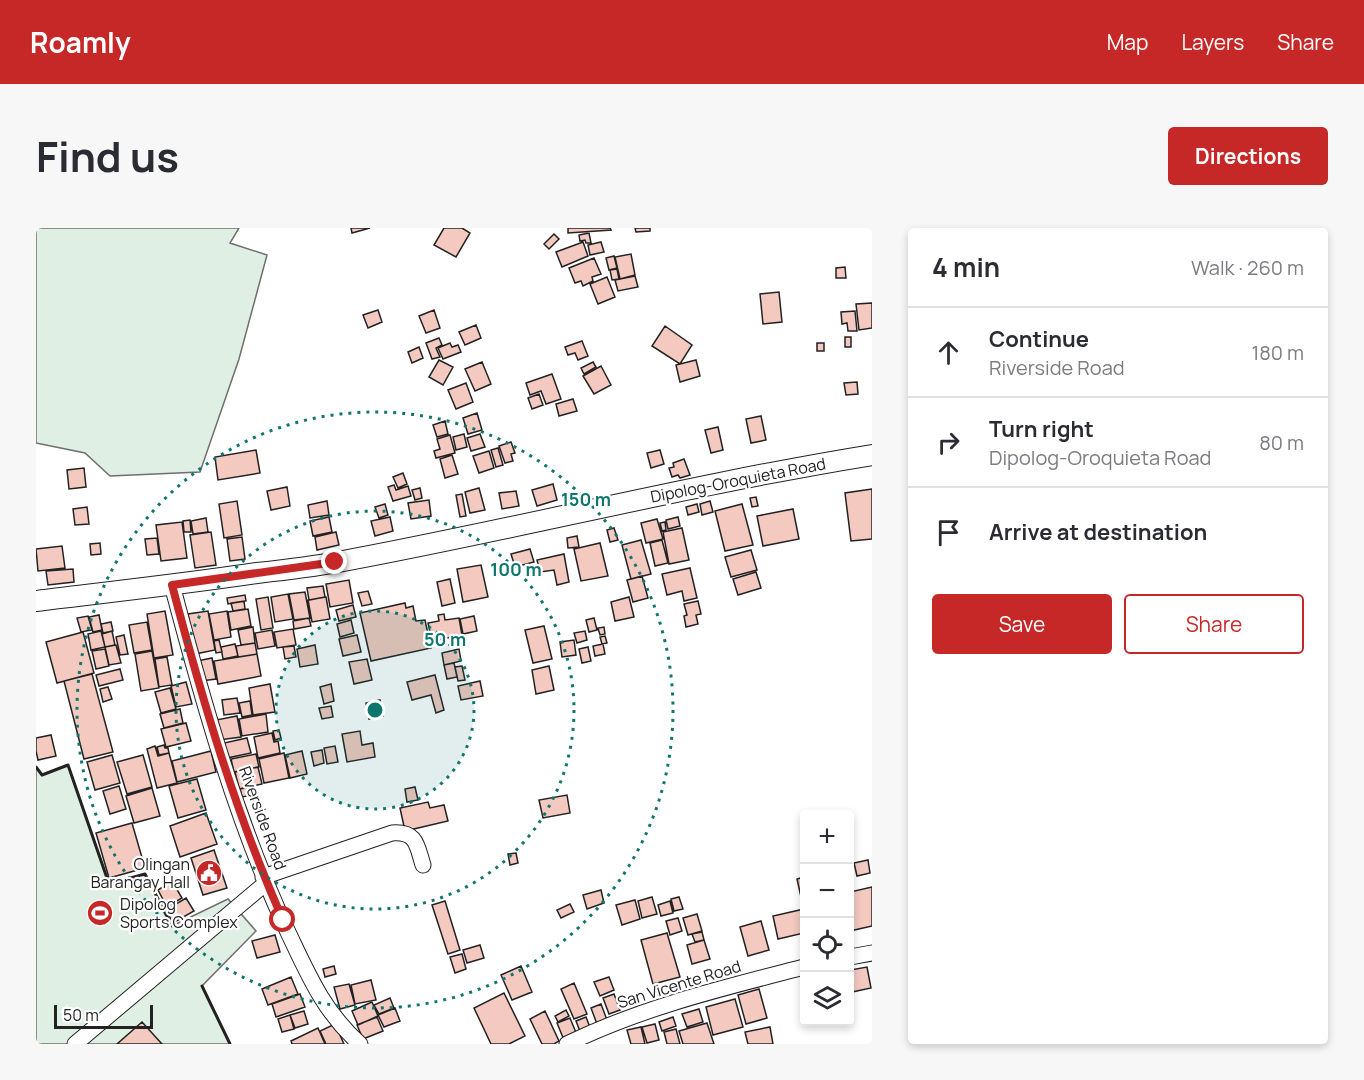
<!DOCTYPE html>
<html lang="en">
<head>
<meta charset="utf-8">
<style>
	:root { --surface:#fff; --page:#f7f7f7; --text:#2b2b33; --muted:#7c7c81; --line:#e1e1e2; --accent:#c62828 }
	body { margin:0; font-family:Manrope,sans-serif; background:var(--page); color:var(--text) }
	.controls { position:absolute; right:18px; bottom:18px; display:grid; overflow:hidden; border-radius:6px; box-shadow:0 3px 9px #0003 }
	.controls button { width:54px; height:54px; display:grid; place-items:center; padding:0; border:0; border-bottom:2px solid var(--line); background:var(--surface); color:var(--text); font:30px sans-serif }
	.scale { position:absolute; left:18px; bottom:15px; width:99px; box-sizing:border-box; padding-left:6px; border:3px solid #222; border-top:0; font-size:16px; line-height:21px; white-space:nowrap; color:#222; -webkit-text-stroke:4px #fff; paint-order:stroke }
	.stop { position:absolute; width:18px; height:18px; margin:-14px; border:4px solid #c62828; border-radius:50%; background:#fff }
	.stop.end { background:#c62828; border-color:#fff; box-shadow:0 2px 6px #0008 }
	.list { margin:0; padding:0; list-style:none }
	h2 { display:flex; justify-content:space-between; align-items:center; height:78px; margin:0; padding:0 24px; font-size:26px }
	h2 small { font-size:20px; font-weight:400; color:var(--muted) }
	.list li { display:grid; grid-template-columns:39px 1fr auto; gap:18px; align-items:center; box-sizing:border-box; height:90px; padding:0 24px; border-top:2px solid var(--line) }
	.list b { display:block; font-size:22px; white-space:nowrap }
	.list p { margin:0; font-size:20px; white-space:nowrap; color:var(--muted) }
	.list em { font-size:20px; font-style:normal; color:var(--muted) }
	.actions { display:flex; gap:12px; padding:18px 24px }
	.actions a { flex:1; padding:14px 0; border:2px solid var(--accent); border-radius:6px; text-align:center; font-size:21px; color:var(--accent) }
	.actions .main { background:var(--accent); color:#fff }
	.icon { flex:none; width:33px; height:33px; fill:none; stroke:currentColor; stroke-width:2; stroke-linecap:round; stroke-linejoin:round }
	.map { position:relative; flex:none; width:836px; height:816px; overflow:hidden; border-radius:6px }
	header { display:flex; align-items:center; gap:36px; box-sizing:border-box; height:84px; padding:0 30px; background:var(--accent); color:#fff }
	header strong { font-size:28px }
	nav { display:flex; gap:33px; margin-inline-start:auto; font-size:21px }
	.intro { display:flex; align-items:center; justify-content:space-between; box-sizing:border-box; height:144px; padding:0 36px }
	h1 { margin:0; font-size:42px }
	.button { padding:15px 27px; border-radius:6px; background:var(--accent); color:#fff; font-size:21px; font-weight:700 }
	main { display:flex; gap:36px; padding:0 36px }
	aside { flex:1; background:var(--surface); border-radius:6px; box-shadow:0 3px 9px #0003 }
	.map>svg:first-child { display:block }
	.green { fill:#e0efe3; stroke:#6f6f6f; stroke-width:1.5 }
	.building { fill:#f3c9c0; stroke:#222; stroke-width:1.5 }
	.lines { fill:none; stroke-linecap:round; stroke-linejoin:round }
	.minor-casing { stroke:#222; stroke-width:17 }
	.major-casing { stroke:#222; stroke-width:22 }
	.minor { stroke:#fff; stroke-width:15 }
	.major { stroke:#fff; stroke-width:20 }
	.wall { stroke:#222; stroke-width:3 }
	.route { stroke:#c62828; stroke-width:8 }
	.ring { fill:none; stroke:#0f766e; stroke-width:3; stroke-dasharray:3 6 }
	.labels { text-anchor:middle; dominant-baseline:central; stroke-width:4.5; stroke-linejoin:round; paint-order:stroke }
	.street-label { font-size:16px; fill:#222; stroke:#fff }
	.poi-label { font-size:16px; fill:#222; stroke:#fff; text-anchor:end }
	.centre { fill:#0f766e; stroke:#fff; stroke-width:3 }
	.ring-label { font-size:18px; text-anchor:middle; font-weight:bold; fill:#0f766e; stroke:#fff; stroke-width:4.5; stroke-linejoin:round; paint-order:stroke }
</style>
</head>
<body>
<header>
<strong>Roamly</strong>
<nav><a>Map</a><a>Layers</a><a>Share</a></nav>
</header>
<div class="intro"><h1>Find us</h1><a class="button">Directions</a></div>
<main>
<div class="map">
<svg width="836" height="816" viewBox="0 0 836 816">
	<rect width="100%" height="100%" fill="#fff"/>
	<path class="green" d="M0,0h203l-9,15 37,12 -28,104 -39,113 -90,4 -25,-23 -49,-10z
		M32,537l41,118 36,-9 27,52 56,-27 28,32 -54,55 28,58h-194v-277l6,8z"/>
	<path class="building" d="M315,0h19l-18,5z
		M408,0h18l8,5 -14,24 -22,-12z
		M532,0h42l1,2 -43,3z
		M599,0h15v3l-14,1z
		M553,5l2,10h-5l-1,-3 -5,1 -1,-6z
		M518,6l5,5 -10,10 -5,-5z
		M547,14l5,14 -26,11 -6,-15z
		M565,14l3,10 -14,3 -2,-10z
		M595,26l4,21 -15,4 -5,-22z
		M578,28l3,12 -8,2 -3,-12z
		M558,30l7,16 -9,3 1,4 -10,5 -2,-5 -6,2 -6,-15z
		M809,39l1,11h-10v-10z
		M581,41l2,10 -7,1 -2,-10z
		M599,48l3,11 -20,4 -3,-11z
		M571,49l8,20 -17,7 -8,-20z
		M743,64l3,30 -19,2 -3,-30z
		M836,75v25l-13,2 -3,-26z
		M342,82l4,12 -14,6 -5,-13z
		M398,82l6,18 -14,5 -7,-17z
		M819,83l2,20h-9l-1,-8 -5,1 -1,-12z
		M440,97l5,13 -16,7 -6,-13z
		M629,98l27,19 -12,19 -28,-18z
		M809,109h6v10h-6z
		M403,110l3,7 -6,3 4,9 -8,2 -6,-16z
		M546,113l6,15 -10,4 -3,-7 -7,2 -3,-8z
		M414,115l2,4 6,-2 3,7 -18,7 -5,-11z
		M781,115h7v8h-7z
		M383,119l4,11 -11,5 -4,-11z
		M403,132l14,7 -10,18 -14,-8z
		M660,132l4,16 -20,6 -4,-17z
		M446,134l9,22 -16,7 -10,-22z
		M557,134l3,5 -12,7 -3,-6z
		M565,138l10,19 -17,9 -11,-18z
		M516,146l9,25 -15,5 -5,-13 -11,4 -4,-12z
		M821,154l1,12 -12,1 -2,-12z
		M430,155l7,19 -17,7 -8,-19z
		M503,166l4,11 -11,4 -4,-11z
		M537,171l4,12 -18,5 -3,-12z
		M441,185l5,17 -14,4 -5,-16z
		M725,188l5,24 -15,3 -5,-24z
		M409,193l3,13 -11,3 -4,-12z
		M682,199l5,23 -12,3 -6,-23z
		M428,206l3,13 -11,3 -3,-13z
		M444,206l5,13 -14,4 -4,-13z
		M414,207l5,18 -19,5 -2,-7 6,-2 -3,-10z
		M475,214l4,11 -4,1 2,7 -8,2 -6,-17z
		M462,220l5,17 -7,2 -5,-17z
		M220,222l4,23 -42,7 -3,-23z
		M624,222l4,14 -13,4 -4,-15z
		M453,223l5,17 -15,5 -6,-17z
		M416,227l6,19 -13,4 -5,-19z
		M648,231l6,16 -10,3 -2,-3 -6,2 -3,-9 5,-1 -1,-4z
		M48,240l2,19 -17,2 -2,-19z
		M367,245l4,11 -9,4 -5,-11z
		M517,256l4,16 -20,6 -5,-16z
		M358,257l2,5 12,-4 3,10 -18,5 -5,-14z
		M251,259l3,19 -19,4 -4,-19z
		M384,260l2,10 -7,2 -3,-10z
		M443,260l6,22 -15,3 -5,-21z
		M836,261v50l-21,2 -6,-48z
		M480,263l3,15 -17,3 -3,-16z
		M426,266l4,22 -6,1 -4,-22z
		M720,269l2,9 -6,1 -2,-9z
		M393,272l2,16 -20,3 -3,-16z
		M201,273l5,34 -18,3 -5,-34z
		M291,273l2,14 -19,3 -2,-13z
		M674,273l3,11 -11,3 -2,-11z
		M349,276l3,11 -9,3 -4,-11z
		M661,276l2,8 -11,3 -2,-8z
		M706,276l11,41 -28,6 -10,-40z
		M51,279l2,17 -14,1 -2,-16z
		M757,281l6,30 -36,7 -6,-30z
		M293,289l3,15 -19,4 -3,-15z
		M354,289l3,14 -18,5 -4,-15z
		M642,289l2,9 -12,3 -2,-9z
		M170,290l2,14 -15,2 -2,-13z
		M621,291l6,20 -17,4 -5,-20z
		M154,292l1,12h-7l-1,-11z
		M146,294l5,36 -26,3 -5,-36z
		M629,294l1,8 -4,1 -2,-8z
		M578,300l4,12 -8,2 -3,-12z
		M646,300l7,32 -20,4 -6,-32z
		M175,304l5,33 -21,3 -5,-33z
		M300,304l3,13 -22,5 -2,-13z
		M541,308l2,11 -11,1 -1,-10z
		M206,309l3,22 -15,2 -3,-22z
		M121,310l2,16 -12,1 -2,-16z
		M605,312l10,34 -20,5 -9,-34z
		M626,312l6,23 -13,3 -5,-23z
		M64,315l1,11 -10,1 -1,-11z
		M564,315l8,33 -27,5 -7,-32z
		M26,318l3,22 -27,3 -2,-22z
		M494,321l4,13 -19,5 -4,-13z
		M715,322l6,20 -26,7 -6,-20z
		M528,326l5,28 -12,3 -3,-15 -14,2 -3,-12z
		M445,337l7,32 -25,5 -6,-33z
		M654,340l7,30 -13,3 -2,-10 -15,4 -5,-21z
		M37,341l1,13 -26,3 -2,-14z
		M720,344l5,16 -23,7 -5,-16z
		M606,348l6,22 -15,4 -6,-22z
		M414,351l5,24 -13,3 -5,-24z
		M313,352l4,23 -23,4 -4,-23z
		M287,358l2,11 -16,3 -2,-12z
		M332,363l4,13 -10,2 -4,-13z
		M269,364l5,26 -16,2 -5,-26z
		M252,366l5,25 -18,3 -4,-25z
		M209,367l1,6 -18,3 -1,-6z
		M232,369l5,31 -12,2 -5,-31z
		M290,369l4,22 -18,3 -4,-22z
		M593,369l5,20 -19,4 -4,-19z
		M208,373l1,8 -12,2 -2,-8z
		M662,373l3,13 -5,1 2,9 -12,3 -2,-11 3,-1 -3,-11z
		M369,375l1,5 7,-2 3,15 9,-1 6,28 -60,13 -11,-48z
		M317,377l3,12 -17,4 -3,-11z
		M212,381l3,17 -20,4 -3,-18z
		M129,383l8,44 -19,3 -7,-44z
		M172,383l7,39 -20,4 -7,-40z
		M191,383l4,26 -17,3 -5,-26z
		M408,386l1,6 14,-2 3,17 -30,6 -4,-18 11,-2 -1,-6z
		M63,387l3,15 -9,2 -4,-15z
		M52,388l4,14 -11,2 -4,-14z
		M438,388l3,15 -14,3 -3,-15z
		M273,390l2,8 -17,3 -1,-8z
		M558,390l3,12 -8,2 -3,-12z
		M315,392l3,13 -14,4 -3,-13z
		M75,394l2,9 -10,2 -2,-9z
		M111,394l5,28 -18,3 -5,-28z
		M508,398l8,33 -19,4 -8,-33z
		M217,399l2,16 -14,2 -3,-15z
		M568,399l1,7 -5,1 -2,-7z
		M257,401l3,16 -19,3 -3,-16z
		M236,402l3,16 -17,3 -3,-16z
		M65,403l4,16 -14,3 -3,-16z
		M76,403l3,14 -10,2 -3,-13z
		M549,403l2,9 -10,3 -3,-10z
		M47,404l11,41 -37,10 -11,-41z
		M88,407l4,19 -8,1 -4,-18z
		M321,407l4,17 -18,4 -4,-17z
		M569,408l2,7 -5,1 -2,-7z
		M183,412l3,12 -6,1 -2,-12z
		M538,412l2,15 -14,2 -2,-15z
		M219,415l2,11 -19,3 -2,-11z
		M199,416l3,12 -15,3 -2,-12z
		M567,416l2,10 -10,2 -2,-10z
		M80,417l5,18 -12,2 -4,-18z
		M279,417l3,19 -18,3 -3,-18z
		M258,418l2,11 -11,2 -2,-12z
		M552,419l3,14 -9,2 -3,-14z
		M69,421l4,17 -13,3 -4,-18z
		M423,421l2,12 -17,4 -2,-12z
		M116,423l7,37 -18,3 -6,-37z
		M221,426l4,22 -43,8 -4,-23z
		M131,429l5,28 -13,2 -4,-28z
		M176,430l4,21 -15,2 -4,-20z
		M331,431l5,21 -18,4 -5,-22z
		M418,435l3,14 -10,2 -3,-14z
		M426,438l3,14 -7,1 -3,-14z
		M513,438l5,24 -18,4 -4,-24z
		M84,441l3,11 -24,6 -3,-11z
		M56,446l21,78 -29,7 -20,-78z
		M399,447l9,35 -8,3 -5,-18 -19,5 -5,-18z
		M444,453l3,15 -22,4 -3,-14z
		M150,454l6,22 -16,3 -5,-21z
		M234,456l5,28 -22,3 -4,-27z
		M295,456l3,17 -10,3 -4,-17z
		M72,459l4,12 -9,3 -3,-13z
		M134,460l6,21 -15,4 -6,-21z
		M201,470l3,15 -16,2 -2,-15z
		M344,472l3,16 -14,3 -3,-16z
		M214,473l2,14 -10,2 -3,-14z
		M295,478l2,11 -11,2 -3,-11z
		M144,481l3,14 -19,5 -4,-14z
		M230,486l2,18 -26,4 -3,-17z
		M201,488l4,21 -22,3 -3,-20z
		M150,495l5,18 -25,6 -5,-18z
		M243,502l2,8 -6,2 -2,-9z
		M324,503l2,14 11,-2 2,14 -28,5 -5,-28z
		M236,505l2,9 4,-1 2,12 -22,5 -4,-21z
		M15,507l5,21 -18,4 -2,-9v-13z
		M211,510l4,15 -24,5 -3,-15z
		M128,517l1,3h3l1,5 -10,2 -2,-8z
		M119,518l3,10 11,-3 8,30 -20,5 -10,-39z
		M299,518l3,16 -11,2 -3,-16z
		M286,522l2,13 -10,3 -3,-14z
		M175,523l5,21 -39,10 -5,-21z
		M266,523l5,23 -17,4 -5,-23z
		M248,525l5,25 -25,5 -5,-24z
		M220,526l3,13 -25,5 -3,-13z
		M76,527l8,28 -25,7 -8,-28z
		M107,527l9,32 -25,7 -10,-32z
		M222,539l4,17 -23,5 -4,-17z
		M161,551l9,31 -28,8 -9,-32z
		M83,558l7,23 -16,5 -7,-23z
		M215,559l2,8 -11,2 -2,-8z
		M379,559l3,13 -11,2 -2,-13z
		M116,560l8,28 -26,7 -8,-27z
		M531,567l3,18 -27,5 -4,-18z
		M392,574l2,6 14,-3 4,16 -43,10 -5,-23z
		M170,585l11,31 -37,13 -10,-31z
		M96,595l13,45 -36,10 -13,-45z
		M178,622l13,38 -24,7 -12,-37z
		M480,625l2,10 -8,2 -2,-11z
		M832,632l2,13 -13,3 -3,-13z
		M768,649v29h-1l-6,-27z
		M136,653l10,17 -15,9 -9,-17z
		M836,659v39l-22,5v-39z
		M565,662l3,13 -17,6 -4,-14z
		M616,669l5,17 -15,4 -4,-17z
		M643,669l4,12 -9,2 -3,-12z
		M150,670l8,13 -21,12 -7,-13z
		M599,672l5,19 -18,6 -6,-20z
		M409,673l15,49 -12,4 -16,-49z
		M634,673l3,12 -12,3 -3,-11z
		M534,676l4,8 -13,6 -4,-8z
		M768,681v24l-26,6 -5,-23z
		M661,686l5,17 -14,4 -5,-17z
		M642,690l4,13 -12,4 -4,-14z
		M725,693l8,29 -21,6 -8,-29z
		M666,704l2,8 -9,2 -3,-8z
		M631,705l13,44 -27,7 -12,-44z
		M239,707l5,17 -23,6 -5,-17z
		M668,712l6,19 -18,5 -5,-19z
		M444,717l4,13 -17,5 -4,-13z
		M426,726l4,15 -11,4 -5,-16z
		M298,738l2,8 -11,3 -2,-8z
		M485,738l11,26 -20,8 -11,-25z
		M831,739l4,21 -19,4 -2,-22z
		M255,749l7,17 -30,11 -6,-16z
		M573,749l5,13 -14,6 -6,-14z
		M335,752l5,20 -21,4 -4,-19z
		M538,755l13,31 -13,5 -13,-30z
		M313,756l6,21 -15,4 -6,-22z
		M723,761l8,29 -21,6 -8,-29z
		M468,765l21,43 -16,8h-18l-17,-36z
		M264,766l5,13 -29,10 -4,-13z
		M578,766l6,16 -11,4 -6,-16z
		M354,770l4,10 -15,6 -5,-9z
		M699,771l8,28 -30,8 -7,-28z
		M336,774l6,14 -20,9 -6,-14z
		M565,776l6,16 -10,4 -6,-16z
		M359,780l5,13 -16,6 -6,-12z
		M663,781l4,13 -16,5 -5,-13z
		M530,782l3,6 -11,6 -3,-6z
		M268,783l4,13 -13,4 -5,-13z
		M509,783l14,30 -5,3h-12l-12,-25z
		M254,787l4,14 -12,3 -4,-13z
		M341,789l6,14 -20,8 -6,-14z
		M550,789l5,13 -10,4 -5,-13z
		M637,789l3,9 -14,5 -3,-9z
		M534,790l7,17 -13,5 -7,-17z
		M106,794l20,22h-45z
		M671,795l7,21h-31l-4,-13z
		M299,796l9,20h-18l-6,-13z
		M619,796l4,16 -12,3 -5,-16z
		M605,799l4,17h-14l-4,-14z
		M734,799l3,17h-25l-3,-12z
		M282,800l7,16h-33l-1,-3z
		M640,801l4,15h-13l-3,-12z"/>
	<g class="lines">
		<g class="minor-casing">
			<path id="minor" d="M136,357c31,117 64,235 115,345 21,44 36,81 73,114
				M227,649l129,-44c25,-2 25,13 31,32
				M814,729l22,-4
				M39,816l191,-161
				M531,816c76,-37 156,-56 237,-77"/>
		</g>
		<g class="major-casing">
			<path id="major" d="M0,373c74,-9 147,-17 221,-28 27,-3 54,-6 81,-11 179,-33 355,-78 534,-107"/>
		</g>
		<use href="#minor" class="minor"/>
		<use href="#major" class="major"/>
		<path class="wall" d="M0,539l6,8 26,-10 41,119 36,-10 27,52
			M166,758l28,58"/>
	</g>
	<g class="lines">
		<path class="route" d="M247,692c-48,-108 -81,-221 -111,-335l163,-23"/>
	</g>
	<circle cx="339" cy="482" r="99" fill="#0f766e" fill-opacity=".12"/>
	<g class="ring">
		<circle cx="339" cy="482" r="99"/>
		<circle cx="339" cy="482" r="199"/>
		<circle cx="339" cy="482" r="298"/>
	</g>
	<defs>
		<g id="civic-disc" transform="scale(1.35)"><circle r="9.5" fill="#c62828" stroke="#fff"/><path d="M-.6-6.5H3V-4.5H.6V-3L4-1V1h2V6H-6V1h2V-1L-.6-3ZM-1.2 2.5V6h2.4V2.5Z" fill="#fff"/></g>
		<g id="stadium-disc" transform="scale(1.35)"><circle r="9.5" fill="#c62828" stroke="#fff"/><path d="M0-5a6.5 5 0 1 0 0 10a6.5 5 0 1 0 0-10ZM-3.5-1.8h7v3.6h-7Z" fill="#fff"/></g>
	</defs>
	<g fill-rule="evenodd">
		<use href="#civic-disc" x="173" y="645"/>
		<use href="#stadium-disc" x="64" y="685"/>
	</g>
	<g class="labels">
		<g class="street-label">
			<text transform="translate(702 252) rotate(-11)">Dipolog-Oroquieta Road</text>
			<text transform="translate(227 590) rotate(70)">Riverside Road</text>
			<text transform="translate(643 756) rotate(-17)">San Vicente Road</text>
		</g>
		<g class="poi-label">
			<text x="154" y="636">Olingan<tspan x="154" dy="18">Barangay Hall</tspan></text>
			<text x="84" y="676" text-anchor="start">Dipolog<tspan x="84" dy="18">Sports Complex</tspan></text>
		</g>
	</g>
	<circle cx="339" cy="482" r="9" class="centre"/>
	<g class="ring-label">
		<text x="550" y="278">150 m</text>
		<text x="480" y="348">100 m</text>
		<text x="409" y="418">50 m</text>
	</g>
</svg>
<div class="controls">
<button>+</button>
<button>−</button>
<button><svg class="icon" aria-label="locate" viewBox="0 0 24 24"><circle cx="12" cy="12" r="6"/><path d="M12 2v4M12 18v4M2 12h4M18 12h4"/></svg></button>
<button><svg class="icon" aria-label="layers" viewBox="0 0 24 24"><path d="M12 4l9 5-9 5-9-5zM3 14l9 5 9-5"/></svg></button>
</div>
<div class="scale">50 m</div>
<div class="stop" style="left:247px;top:692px"></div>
<div class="stop end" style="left:299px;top:334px"></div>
</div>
<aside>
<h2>4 min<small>Walk · 260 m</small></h2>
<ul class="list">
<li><svg class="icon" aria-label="ahead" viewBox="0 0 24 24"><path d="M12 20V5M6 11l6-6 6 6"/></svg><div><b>Continue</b><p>Riverside Road</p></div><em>180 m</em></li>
<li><svg class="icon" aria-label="right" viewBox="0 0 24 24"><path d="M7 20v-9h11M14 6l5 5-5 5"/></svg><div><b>Turn right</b><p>Dipolog-Oroquieta Road</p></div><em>80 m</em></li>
<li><svg class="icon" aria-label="arrive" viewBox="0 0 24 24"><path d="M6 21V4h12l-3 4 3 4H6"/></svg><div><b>Arrive at destination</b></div></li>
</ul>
<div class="actions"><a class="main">Save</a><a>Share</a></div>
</aside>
</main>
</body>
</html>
